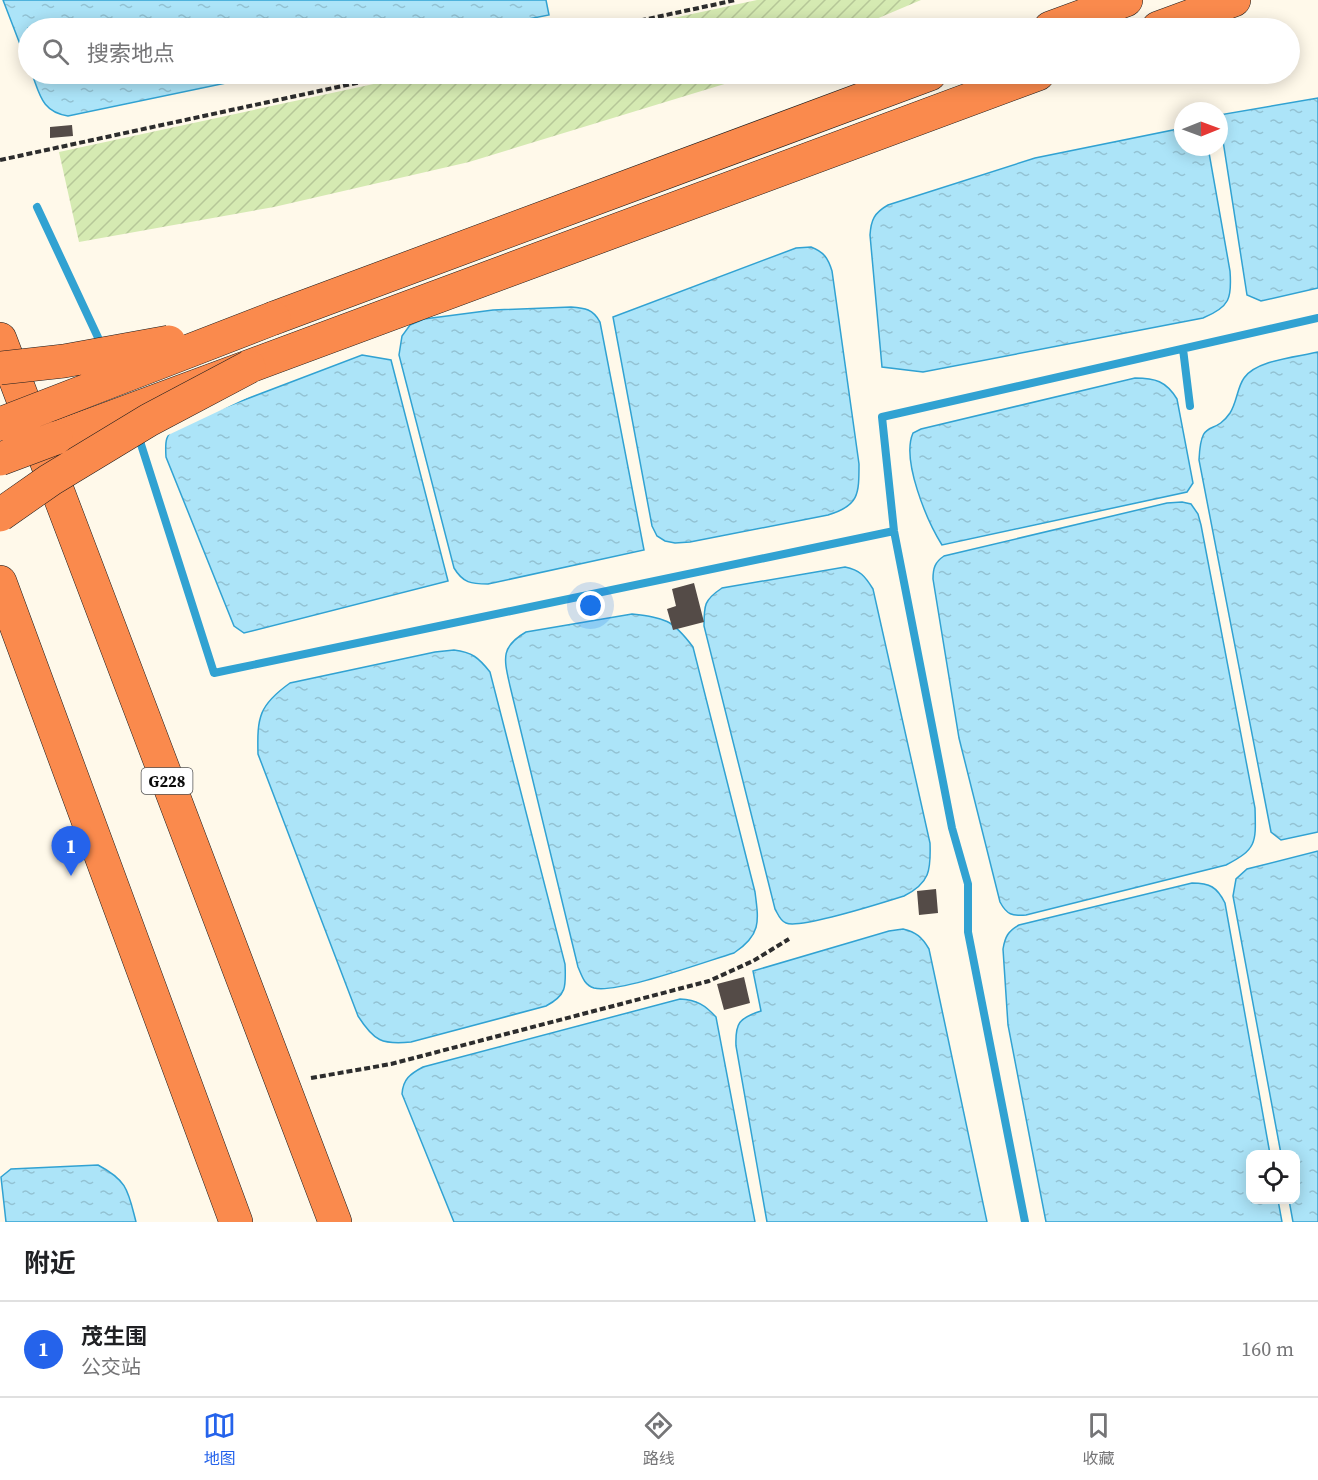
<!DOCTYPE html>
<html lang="zh">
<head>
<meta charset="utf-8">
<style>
	:root { --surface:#fff; --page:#f2f2f2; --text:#202124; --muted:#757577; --line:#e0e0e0; --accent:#2563eb }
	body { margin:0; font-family:"Source Serif 4","Noto Sans SC",serif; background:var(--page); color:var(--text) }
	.controls { position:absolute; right:18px; bottom:18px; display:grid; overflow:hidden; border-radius:12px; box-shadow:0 3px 15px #0003 }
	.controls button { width:54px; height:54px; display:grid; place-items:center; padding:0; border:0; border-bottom:2px solid var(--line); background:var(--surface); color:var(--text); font:30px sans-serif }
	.compass { position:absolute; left:1174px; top:102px; width:54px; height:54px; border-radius:50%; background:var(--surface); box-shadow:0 3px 15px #0003; rotate:89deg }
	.you { position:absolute; left:591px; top:606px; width:21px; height:21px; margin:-15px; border:4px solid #fff; border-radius:50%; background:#1a73e8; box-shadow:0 0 0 9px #1a73e833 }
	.badge { display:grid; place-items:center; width:39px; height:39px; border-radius:50%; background:var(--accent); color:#fff; font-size:20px; font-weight:700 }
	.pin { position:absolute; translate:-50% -50px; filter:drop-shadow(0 2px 3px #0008) }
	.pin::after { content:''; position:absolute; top:32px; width:21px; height:18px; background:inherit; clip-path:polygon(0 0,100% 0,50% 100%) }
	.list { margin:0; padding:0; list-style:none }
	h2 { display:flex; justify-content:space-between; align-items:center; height:78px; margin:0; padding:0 24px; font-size:26px }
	h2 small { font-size:20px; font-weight:400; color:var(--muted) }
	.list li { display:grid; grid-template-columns:39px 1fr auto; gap:18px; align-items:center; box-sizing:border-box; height:96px; padding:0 24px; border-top:2px solid var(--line) }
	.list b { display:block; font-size:22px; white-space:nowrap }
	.list p { margin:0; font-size:20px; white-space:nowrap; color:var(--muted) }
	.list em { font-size:20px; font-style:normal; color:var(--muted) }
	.icon { flex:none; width:33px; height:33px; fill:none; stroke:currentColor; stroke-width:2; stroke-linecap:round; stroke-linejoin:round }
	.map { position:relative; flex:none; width:1318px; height:1222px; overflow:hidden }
	.search { position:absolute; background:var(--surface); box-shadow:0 3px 15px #0003; left:18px; right:18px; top:18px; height:66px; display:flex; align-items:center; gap:15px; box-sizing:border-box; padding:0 21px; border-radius:33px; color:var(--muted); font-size:22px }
	.sheet { height:174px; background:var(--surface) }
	nav { display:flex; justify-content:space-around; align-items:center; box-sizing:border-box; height:84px; border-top:2px solid var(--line); background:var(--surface); font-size:16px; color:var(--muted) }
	nav a { display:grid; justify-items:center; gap:3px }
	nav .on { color:var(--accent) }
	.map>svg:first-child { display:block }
	.garden { fill:url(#garden-furrows) }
	.water { fill:url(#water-ripples); stroke:#31a2d2; stroke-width:1.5 }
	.pier { fill:#fff9ea }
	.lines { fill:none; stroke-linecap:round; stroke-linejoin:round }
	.stream { stroke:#31a2d2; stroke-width:8 }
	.building { fill:#544b47 }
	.highway-casing { stroke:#1c1c1c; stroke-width:34 }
	.path { stroke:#2d2d2d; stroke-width:4; stroke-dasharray:6 3; stroke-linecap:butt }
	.highway { stroke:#fa8a4d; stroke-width:33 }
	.highway-bridge-casing { stroke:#1c1c1c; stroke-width:34; stroke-linecap:butt }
	.highway-bridge { stroke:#fa8a4d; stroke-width:33 }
	.labels { text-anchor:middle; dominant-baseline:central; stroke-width:6; stroke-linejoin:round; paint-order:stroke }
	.shield { fill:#fff; stroke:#545454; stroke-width:1.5 }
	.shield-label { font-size:16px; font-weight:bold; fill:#0b0b0b }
</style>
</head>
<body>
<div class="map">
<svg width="1318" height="1222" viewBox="0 0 1318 1222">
	<defs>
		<pattern id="garden-furrows" width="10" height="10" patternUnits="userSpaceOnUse" patternTransform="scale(1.5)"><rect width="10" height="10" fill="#d5eab2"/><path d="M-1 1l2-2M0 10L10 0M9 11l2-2" fill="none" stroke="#b6c798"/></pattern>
		<pattern id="water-ripples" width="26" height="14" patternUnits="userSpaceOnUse" patternTransform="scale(1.5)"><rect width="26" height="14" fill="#ace4f8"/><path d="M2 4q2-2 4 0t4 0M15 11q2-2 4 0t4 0" fill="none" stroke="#93c2d3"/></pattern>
	</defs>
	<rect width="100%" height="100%" fill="#fff9ea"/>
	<path class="garden" d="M757,0h164l-66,28h-228z
		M420,74h330l-19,8 -262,80 -195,45 -195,35 -20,-90z"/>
	<path class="water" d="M3,0h543l3,15 -66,13h-455v37z
		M32,74h237l-201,42c-26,-4 -28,-21 -36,-42z
		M1318,98v190l-57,13 -14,-6 -28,-180z
		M1183,128v19h25l22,124c2,27 0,36 -27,47l-280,54 -41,-5 -12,-132c1,-15 4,-22 18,-30l147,-47z
		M811,247c13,5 17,11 21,24l27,193c0,30 0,42 -31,51l-138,27 -15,1 -10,-2 -8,-5 -5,-10 -39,-209 183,-69z
		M571,307c14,1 22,2 29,15l44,228 -156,34c-17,0 -25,-1 -34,-16l-55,-213 3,-19 8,-11 14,-6 69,-9z
		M1318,352v480l-37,8 -10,-8 -72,-372c2,-45 14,-22 31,-47 7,-11 7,-25 14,-35 12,-18 53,-21 74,-26z
		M362,355l29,5 57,221 -204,52 -10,-7 -68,-169c-1,-16 -1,-22 12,-32z
		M1135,378c20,0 31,3 42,21l16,84 -6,9 -245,53c-15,-24 -41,-85 -29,-112l8,-4z
		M1182,502l9,2 7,10 3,11 54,283c1,35 2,41 -29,57l-200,50c-14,1 -19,0 -26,-13l-41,-164 -26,-159c0,-11 2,-17 11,-23l223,-53z
		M845,567c15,3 20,9 28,22l57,254c1,27 0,40 -26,53 -19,6 -104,33 -118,27 -6,-2 -8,-9 -11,-14l-71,-283c0,-21 0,-26 18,-38z
		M632,614c33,4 40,5 61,33l62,245c4,30 6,43 -21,61 -27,8 -117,41 -140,35 -10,-3 -12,-12 -16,-21l-68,-281c-6,-27 -10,-39 16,-54z
		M454,650c18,2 25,8 36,22l75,292c1,22 2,31 -19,42l-135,36c-29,3 -37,-1 -53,-26l-100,-262c-1,-37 1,-49 32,-71l145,-31z
		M1318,851v371h-25l-4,-22h7v-46h-15l-48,-258 3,-17 11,-10z
		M1192,883c18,0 25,4 33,20l45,251h-20v46h28l4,22h-236l-38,-197 -5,-76c2,-12 5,-18 16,-24z
		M903,929c13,3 19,8 26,20l58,273h-220l-31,-176c-1,-23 3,-28 25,-35l-8,-40 136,-40z
		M680,999c17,1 25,6 36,18l39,205h-301l-52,-128c1,-15 8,-20 21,-27z
		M98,1165c30,16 30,26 38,57h-130l-5,-45 10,-8z"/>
	<path class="pier" d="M270,387l-106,50 3,-8 9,-7z"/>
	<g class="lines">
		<path class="stream" d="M37,207l65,139
			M1183,349l7,57
			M138,435l76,238 680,-142
			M1025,1222l-57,-290v-48l-16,-56 -58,-297 -12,-114 436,-99"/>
	</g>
	<path class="building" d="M72,125l1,11 -23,2v-11z
		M694,583l10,39 -31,8 -6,-21 9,-3 -4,-17z
		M936,889l2,24 -19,2 -2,-24z
		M744,977l6,26 -26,7 -7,-26z"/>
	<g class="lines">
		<g class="highway-casing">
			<path id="highway" d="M1050,28l76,-28
				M1158,28l76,-28
				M274,318l656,-244
				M0,339l335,883
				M56,438l982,-364
				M0,582l236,640"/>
		</g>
		<path class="path" d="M605,28l131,-28
			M0,160l398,-86
			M311,1078l80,-14 318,-83 44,-20 36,-22"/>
		<use href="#highway" class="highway"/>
		<g class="highway-bridge-casing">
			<path id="highway-bridge" d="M0,368l64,-7 105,-19
				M0,424l274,-106
				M0,459l56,-21
				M0,515l50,-35 99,-60 100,-53"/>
		</g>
		<use href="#highway-bridge" class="highway-bridge"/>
	</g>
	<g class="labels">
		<rect class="shield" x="141.5" y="768" width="51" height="26" rx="4.5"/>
		<g class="shield-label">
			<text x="167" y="781">G228</text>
		</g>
	</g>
</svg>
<div class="controls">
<button><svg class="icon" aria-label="locate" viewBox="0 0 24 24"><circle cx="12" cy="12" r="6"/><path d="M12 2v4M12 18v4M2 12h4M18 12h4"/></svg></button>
</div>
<svg class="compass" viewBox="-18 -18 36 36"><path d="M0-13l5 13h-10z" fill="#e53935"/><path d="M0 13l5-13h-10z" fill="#757577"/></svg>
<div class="you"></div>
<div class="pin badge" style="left:71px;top:876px">1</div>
<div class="search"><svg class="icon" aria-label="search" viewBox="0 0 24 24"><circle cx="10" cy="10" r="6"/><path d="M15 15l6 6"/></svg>搜索地点</div>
</div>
<section class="sheet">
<h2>附近<small></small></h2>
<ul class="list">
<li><span class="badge">1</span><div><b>茂生围</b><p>公交站</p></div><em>160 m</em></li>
</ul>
</section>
<nav>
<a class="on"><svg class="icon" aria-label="map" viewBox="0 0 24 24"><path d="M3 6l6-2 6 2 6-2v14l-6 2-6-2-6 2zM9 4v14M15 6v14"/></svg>地图</a>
<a><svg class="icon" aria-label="directions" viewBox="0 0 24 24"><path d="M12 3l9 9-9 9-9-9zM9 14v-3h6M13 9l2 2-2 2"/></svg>路线</a>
<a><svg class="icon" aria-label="saved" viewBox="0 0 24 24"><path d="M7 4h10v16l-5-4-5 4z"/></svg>收藏</a>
</nav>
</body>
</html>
